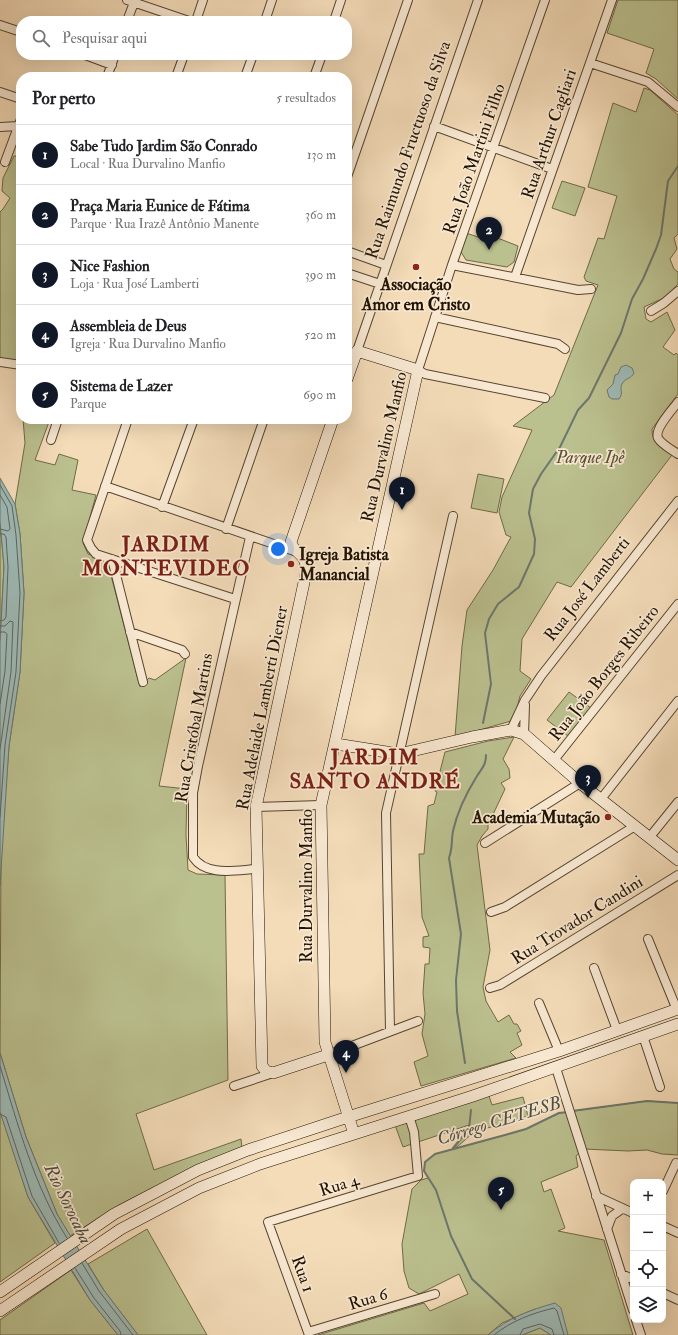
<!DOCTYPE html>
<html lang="pt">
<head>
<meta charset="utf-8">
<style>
	:root { --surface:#fff; --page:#f6f6f6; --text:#202124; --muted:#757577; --line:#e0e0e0; --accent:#111827 }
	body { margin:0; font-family:"IM FELL Double Pica",serif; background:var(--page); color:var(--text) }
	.controls { position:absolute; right:12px; bottom:12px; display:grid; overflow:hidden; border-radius:8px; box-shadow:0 4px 16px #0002 }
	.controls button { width:36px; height:36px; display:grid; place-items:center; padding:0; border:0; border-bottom:1px solid var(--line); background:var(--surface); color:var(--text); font:20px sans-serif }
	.you { position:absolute; left:278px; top:549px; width:14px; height:14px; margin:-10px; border:3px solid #fff; border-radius:50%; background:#1a73e8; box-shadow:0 0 0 6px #1a73e833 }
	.badge { display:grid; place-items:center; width:26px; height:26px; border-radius:50%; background:var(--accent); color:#fff; font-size:13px; font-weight:700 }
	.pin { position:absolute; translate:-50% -33px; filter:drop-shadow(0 1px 2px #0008) }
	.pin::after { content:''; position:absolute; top:21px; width:14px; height:12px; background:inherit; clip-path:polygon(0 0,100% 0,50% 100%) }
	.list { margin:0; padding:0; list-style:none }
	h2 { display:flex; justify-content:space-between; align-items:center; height:52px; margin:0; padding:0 16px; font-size:17px }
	h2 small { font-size:13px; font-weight:400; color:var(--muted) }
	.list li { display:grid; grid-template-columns:26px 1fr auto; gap:12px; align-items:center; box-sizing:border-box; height:60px; padding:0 16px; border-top:1px solid var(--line) }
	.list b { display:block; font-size:15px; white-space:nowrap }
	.list p { margin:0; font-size:13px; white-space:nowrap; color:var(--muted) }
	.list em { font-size:13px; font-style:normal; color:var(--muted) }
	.icon { flex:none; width:22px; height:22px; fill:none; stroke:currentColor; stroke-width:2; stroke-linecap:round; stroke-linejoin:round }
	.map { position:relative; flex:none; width:678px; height:1335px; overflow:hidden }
	.search { position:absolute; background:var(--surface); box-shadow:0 4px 16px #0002; left:16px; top:16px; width:336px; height:44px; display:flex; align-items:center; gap:10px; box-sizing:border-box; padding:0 14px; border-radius:16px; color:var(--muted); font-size:15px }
	.panel { position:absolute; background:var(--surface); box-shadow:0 4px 16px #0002; left:16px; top:72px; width:336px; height:352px; border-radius:16px }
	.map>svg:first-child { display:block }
	.green { fill:#bbc08f; stroke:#6e6a48 }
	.water { fill:#9ebab7; stroke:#6c776e }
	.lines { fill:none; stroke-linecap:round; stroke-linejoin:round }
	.shore { stroke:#60665c; stroke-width:1 }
	.stream { stroke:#6c776e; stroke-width:2 }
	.street-casing { stroke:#56452e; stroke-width:10 }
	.secondary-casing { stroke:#221300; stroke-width:12 }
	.street { stroke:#f8e8d2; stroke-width:8 }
	.secondary { stroke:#f8e8d2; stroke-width:11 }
	.poi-dot { fill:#8f2418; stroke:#f8e8d2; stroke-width:1.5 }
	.labels { text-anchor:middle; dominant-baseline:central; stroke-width:3.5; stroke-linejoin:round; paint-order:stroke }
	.street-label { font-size:17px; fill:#221300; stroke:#f8e8d2 }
	.poi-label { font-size:17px; font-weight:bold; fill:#221300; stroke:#f8e8d2 }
	.park-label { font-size:17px; font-style:italic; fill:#585032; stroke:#f8e8d2 }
	.water-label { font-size:18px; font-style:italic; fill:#4d4d40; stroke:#f8e8d2 }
	.district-label { font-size:21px; font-weight:bold; letter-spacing:1px; fill:#7a1f14; stroke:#f8e8d2 }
</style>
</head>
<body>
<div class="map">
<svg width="678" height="1335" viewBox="0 0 678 1335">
	<rect width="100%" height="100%" fill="#f4dcb9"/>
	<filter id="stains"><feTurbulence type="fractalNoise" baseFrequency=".005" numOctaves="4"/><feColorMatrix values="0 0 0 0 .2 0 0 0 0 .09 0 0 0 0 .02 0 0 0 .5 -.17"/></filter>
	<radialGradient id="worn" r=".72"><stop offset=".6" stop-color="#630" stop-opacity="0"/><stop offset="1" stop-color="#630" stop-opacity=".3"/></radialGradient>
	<path class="green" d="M618,0h60v99l-22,-20 -10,-6 8,-24 -47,-16z
		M644,88l6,2 28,25v119l-4,4 3,11 -7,10 4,10 4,3v12l-12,13 -22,10 2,12 5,3 16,-10 8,18 -12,17 11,8 2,-2 2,2v39l-26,35c-1,13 11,19 20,26l-101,132 -14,-5 -35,57 -2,32 11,8 -11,17 -4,16 -5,9 -56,16 7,-91 5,-36 26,-40 18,-33 -5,-2 -7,-23 3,-15 30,-67 -19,-4 41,-31 44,-110 -12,-4 -2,-4 14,-39 6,1 13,-43 -29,-9 25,-84 23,9z
		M14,156h7l-2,7 2,1v237l-4,-38 -17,-5v-146l3,-3 7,-11 -8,-7 1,-13z
		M562,181l23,7 -10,28 -23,-8z
		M466,233l27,9 2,-5 23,9 -4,16 -7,5 -41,-7 -5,-8z
		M23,419h27l-15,41 20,5 4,-11 19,6 -6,30 24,5 -13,48 5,11 19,6 33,127 9,-9 6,2 31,-22 -27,128 28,3 -1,46 2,35 9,4 28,1 3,205 -92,34 18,56 87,-31 1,9 -90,40 -33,17 -49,31 -13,-22 -31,-77 -26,-84 1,-202 8,-105 11,-74 4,-79 -4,-59 -5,-30 10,-61z
		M478,474l26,5 -7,34 -26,-5z
		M0,521l4,46 -4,76z
		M569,692l22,16 -23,28 -21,-16z
		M514,737l-11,22 6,10 1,9 -9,5 4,6 -17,36v4l-6,7 -5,9 13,105 -7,37 3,14 12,21 11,-7 5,9h3l4,7 -4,2 5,12 -12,7 6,6 -95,28 -7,-24 14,-6 -6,-22 3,-20 -2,-21 2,-29h4l1,-16 -7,-1v-10l6,-1 -7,-19 -3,-63h5l4,-48 6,-2 3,-12 -2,-1 10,-39 43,-11z
		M489,1096l3,9 31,-8 5,19 -54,16 -17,15h-2l14,-18v-4l-66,22 -8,-22z
		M647,1101l31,2v52l-16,-1 -15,-4 -19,1 -44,-2 -8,7 2,11 -37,15 3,10 7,-3 14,39 -7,3 46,9 29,95h-65l-33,-26 -33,14 -14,12h-170l106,-32 6,8 38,-17 -9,-20 -40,20 -10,-6 -5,-17 -2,-27 10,-55 9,-9 7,-2 -4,-7 1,-9 10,-8 70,-19 21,-6 33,-16z
		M0,1110l28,87 27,46 -55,39z
		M147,1229l60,106h-69l-33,-43 -17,-28z
		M71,1270l19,30 28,35h-118v-15z
		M540,1328l11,7h-29z"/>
	<path class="water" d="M626,365l6,3 2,5c-3,6 -9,5 -12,11 -3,5 2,9 -3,15h-7l-3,-2 -2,-7 6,-6 2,-9 3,-1 3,-7z
		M0,478l15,26 5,30 4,59 -4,79 -11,74 -9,140v-243l4,-76 -4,-46z
		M0,1053l26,84 31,77 46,75 35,46h-20l-28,-35 -62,-103 -28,-85z
		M555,1303l6,5 7,27h-17l-11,-7 -18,7h-34c20,-17 42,-25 67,-32z"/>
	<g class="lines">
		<path class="shore" d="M0,485l12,21 4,29 4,58 -4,79 -11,73 -5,72
			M0,495l7,12 3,22 -2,2 -8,-2
			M0,534h4l2,3 2,30 -2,50 -2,3 -4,1
			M0,626h5l5,-5 3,1 -2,50 -11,77
			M0,632h5l2,2 -2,37 -5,33
			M0,1066c18,59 34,120 67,172
			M0,1114l6,3 26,79 27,47
			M82,1263l17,28 34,44
			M75,1268l19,30 26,33 1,4
			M494,1335c17,-14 39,-22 60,-27l3,3 7,24
			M520,1335l3,-6 17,-5 12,5 2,6"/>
		<path class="stream" d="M483,723l8,-39 -6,-51 4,-14 9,-15 21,-17 15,-33 1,-15 -6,-26 4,-24 8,-15 19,-27 18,-37 11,-12 32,-65 11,-34 11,-20 13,-30 5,-14 7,-54 10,-15
			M465,1063l-8,-52 -1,-31 5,-46 -12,-76c4,-11 2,-17 4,-27 4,-18 14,-39 24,-55 5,-8 9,-11 9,-21
			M572,1111l75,-10 31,2
			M453,1148l16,-19 2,-19
			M515,1319l-43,-40 -21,-43 -15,-46 -12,-19 1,-9 10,-8 70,-19 21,-6 33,-16 9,-1"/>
		<g class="street-casing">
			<path id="street" d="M127,0l62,21
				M127,21l8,-21
				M196,21l7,-21
				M265,21l7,-21
				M334,21l7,-21
				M0,25l21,7
				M85,55l27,10
				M590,63l58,19 30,25
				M107,77l8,-22
				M176,77l8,-22
				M245,77l8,-22
				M314,77l8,-22
				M0,92l21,7
				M434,126l118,43
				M0,127l18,-1
				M5,162l16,-43
				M347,177l61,-177
				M347,251l39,14
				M452,265l126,25 13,-1
				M347,273l33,11
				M515,277l97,-277
				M651,311l13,-8 14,-12
				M435,317l123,27 7,5
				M357,351l121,-351
				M0,362l21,3
				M545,398l-120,-24 -7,-4 34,-105 93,-265
				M678,402c-5,7 -24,27 -20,36 3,6 14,12 20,16
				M128,419l-41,121 4,8 5,6 139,45
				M51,440l7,-21
				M105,486l192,66
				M162,507l32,-88
				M226,529l38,-110
				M250,537l-52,229 -5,27v64c13,20 43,13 64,12
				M112,559l31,123
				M130,632l52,18 3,4
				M511,730l14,-30 16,-24 137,-175
				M524,734l1,-29
				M554,760l124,-156
				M601,799l77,-98
				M256,807l65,-2
				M649,838l29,-36
				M485,843l95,-60
				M491,912l14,-5 130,-81
				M648,939l29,71
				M594,968l23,62
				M490,988l10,-3 178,-110
				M539,1003l20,48
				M390,1031l-4,-218 67,-297
				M643,1036l17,51
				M328,1055l90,-34
				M556,1068l77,242
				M234,1086l39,-13
				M663,1191l13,-28
				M596,1196l37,17
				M663,1226l15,7
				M607,1229l5,-13 10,-7
				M621,1274l12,5
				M663,1293l15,7
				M636,1320l5,15
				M308,1332l127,-38
				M309,1335l-41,-113 150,-46 -4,-44 -5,-16"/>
		</g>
		<g class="secondary-casing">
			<path id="secondary" d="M347,379l10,-28 61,19 -97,435 4,237 29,92
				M336,744l63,10 73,-17 39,-7 13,4 56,49 98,77
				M328,1055l-55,18 -7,-2 -4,-5 -6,-259 50,-234c2,-21 -13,-19 -15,-31l42,-123
				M0,1292l114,-78 84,-44 50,-20 100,-33 211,-66 119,-42
				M0,1311l121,-82 78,-41 61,-24 213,-68 205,-72"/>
		</g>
		<use href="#street" class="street"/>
		<use href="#secondary" class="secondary"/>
	</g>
	<g class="poi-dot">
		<circle cx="416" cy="267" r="4"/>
		<circle cx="291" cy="564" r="4"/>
		<circle cx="608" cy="817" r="4"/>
	</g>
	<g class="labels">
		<g class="street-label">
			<text transform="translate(549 134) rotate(-71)">Rua Arthur Cagliari</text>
			<text transform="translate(408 150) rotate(-71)">Rua Raimundo Fructuoso da Silva</text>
			<text transform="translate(474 159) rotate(-71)">Rua João Martini Filho</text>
			<text transform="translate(384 447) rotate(-77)">Rua Durvalino Manfio</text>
			<text transform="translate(587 589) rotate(-52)">Rua José Lamberti</text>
			<text transform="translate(604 673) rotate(-52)">Rua João Borges Ribeiro</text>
			<text transform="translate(262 708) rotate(-79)">Rua Adelaide Lamberti Diener</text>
			<text transform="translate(194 728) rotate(-80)">Rua Cristóbal Martins</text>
			<text transform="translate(306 886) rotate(-90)">Rua Durvalino Manfio</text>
			<text transform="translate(577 920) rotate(-32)">Rua Trovador Candini</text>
			<text transform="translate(339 1185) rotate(-17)">Rua 4</text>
			<text transform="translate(303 1274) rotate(70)">Rua 1</text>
			<text transform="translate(368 1299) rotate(-17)">Rua 6</text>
		</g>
		<g class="poi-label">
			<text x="416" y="284">Associação<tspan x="416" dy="20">Amor em Cristo</tspan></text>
			<text x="299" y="554" text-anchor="start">Igreja Batista<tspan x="299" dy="20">Manancial</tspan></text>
			<text x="600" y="817" text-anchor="end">Academia Mutação</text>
		</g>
		<g class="park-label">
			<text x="590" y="457">Parque Ipê</text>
		</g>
		<g class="water-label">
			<text transform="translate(499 1121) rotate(-17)">Córrego CETESB</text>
			<text transform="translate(68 1204) rotate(64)">Rio Sorocaba</text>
		</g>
		<g class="district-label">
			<text x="166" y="544">JARDIM<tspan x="166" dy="24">MONTEVIDEO</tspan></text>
			<text x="375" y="757">JARDIM<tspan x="375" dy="24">SANTO ANDRÉ</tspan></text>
		</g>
	</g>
	<rect width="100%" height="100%" filter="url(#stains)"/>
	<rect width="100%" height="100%" fill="url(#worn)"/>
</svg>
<div class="controls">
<button>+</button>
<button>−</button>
<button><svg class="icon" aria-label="locate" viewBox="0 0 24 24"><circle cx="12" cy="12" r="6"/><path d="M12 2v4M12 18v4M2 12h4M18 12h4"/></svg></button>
<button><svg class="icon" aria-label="layers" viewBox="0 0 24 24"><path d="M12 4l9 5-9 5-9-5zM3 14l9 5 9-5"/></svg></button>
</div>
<div class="you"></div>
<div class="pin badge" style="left:402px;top:510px">1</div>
<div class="pin badge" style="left:489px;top:250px">2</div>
<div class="pin badge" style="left:588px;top:798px">3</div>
<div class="pin badge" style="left:346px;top:1073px">4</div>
<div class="pin badge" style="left:501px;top:1210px">5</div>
<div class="search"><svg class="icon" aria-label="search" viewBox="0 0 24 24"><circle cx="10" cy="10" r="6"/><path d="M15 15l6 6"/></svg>Pesquisar aqui</div>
<section class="panel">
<h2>Por perto<small>5 resultados</small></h2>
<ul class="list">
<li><span class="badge">1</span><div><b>Sabe Tudo Jardim São Conrado</b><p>Local · Rua Durvalino Manfio</p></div><em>130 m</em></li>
<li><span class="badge">2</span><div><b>Praça Maria Eunice de Fátima</b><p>Parque · Rua Irazê Antônio Manente</p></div><em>360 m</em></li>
<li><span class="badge">3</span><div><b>Nice Fashion</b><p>Loja · Rua José Lamberti</p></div><em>390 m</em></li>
<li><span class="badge">4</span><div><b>Assembleia de Deus</b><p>Igreja · Rua Durvalino Manfio</p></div><em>520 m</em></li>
<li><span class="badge">5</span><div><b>Sistema de Lazer</b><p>Parque</p></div><em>690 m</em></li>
</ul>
</section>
</div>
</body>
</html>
